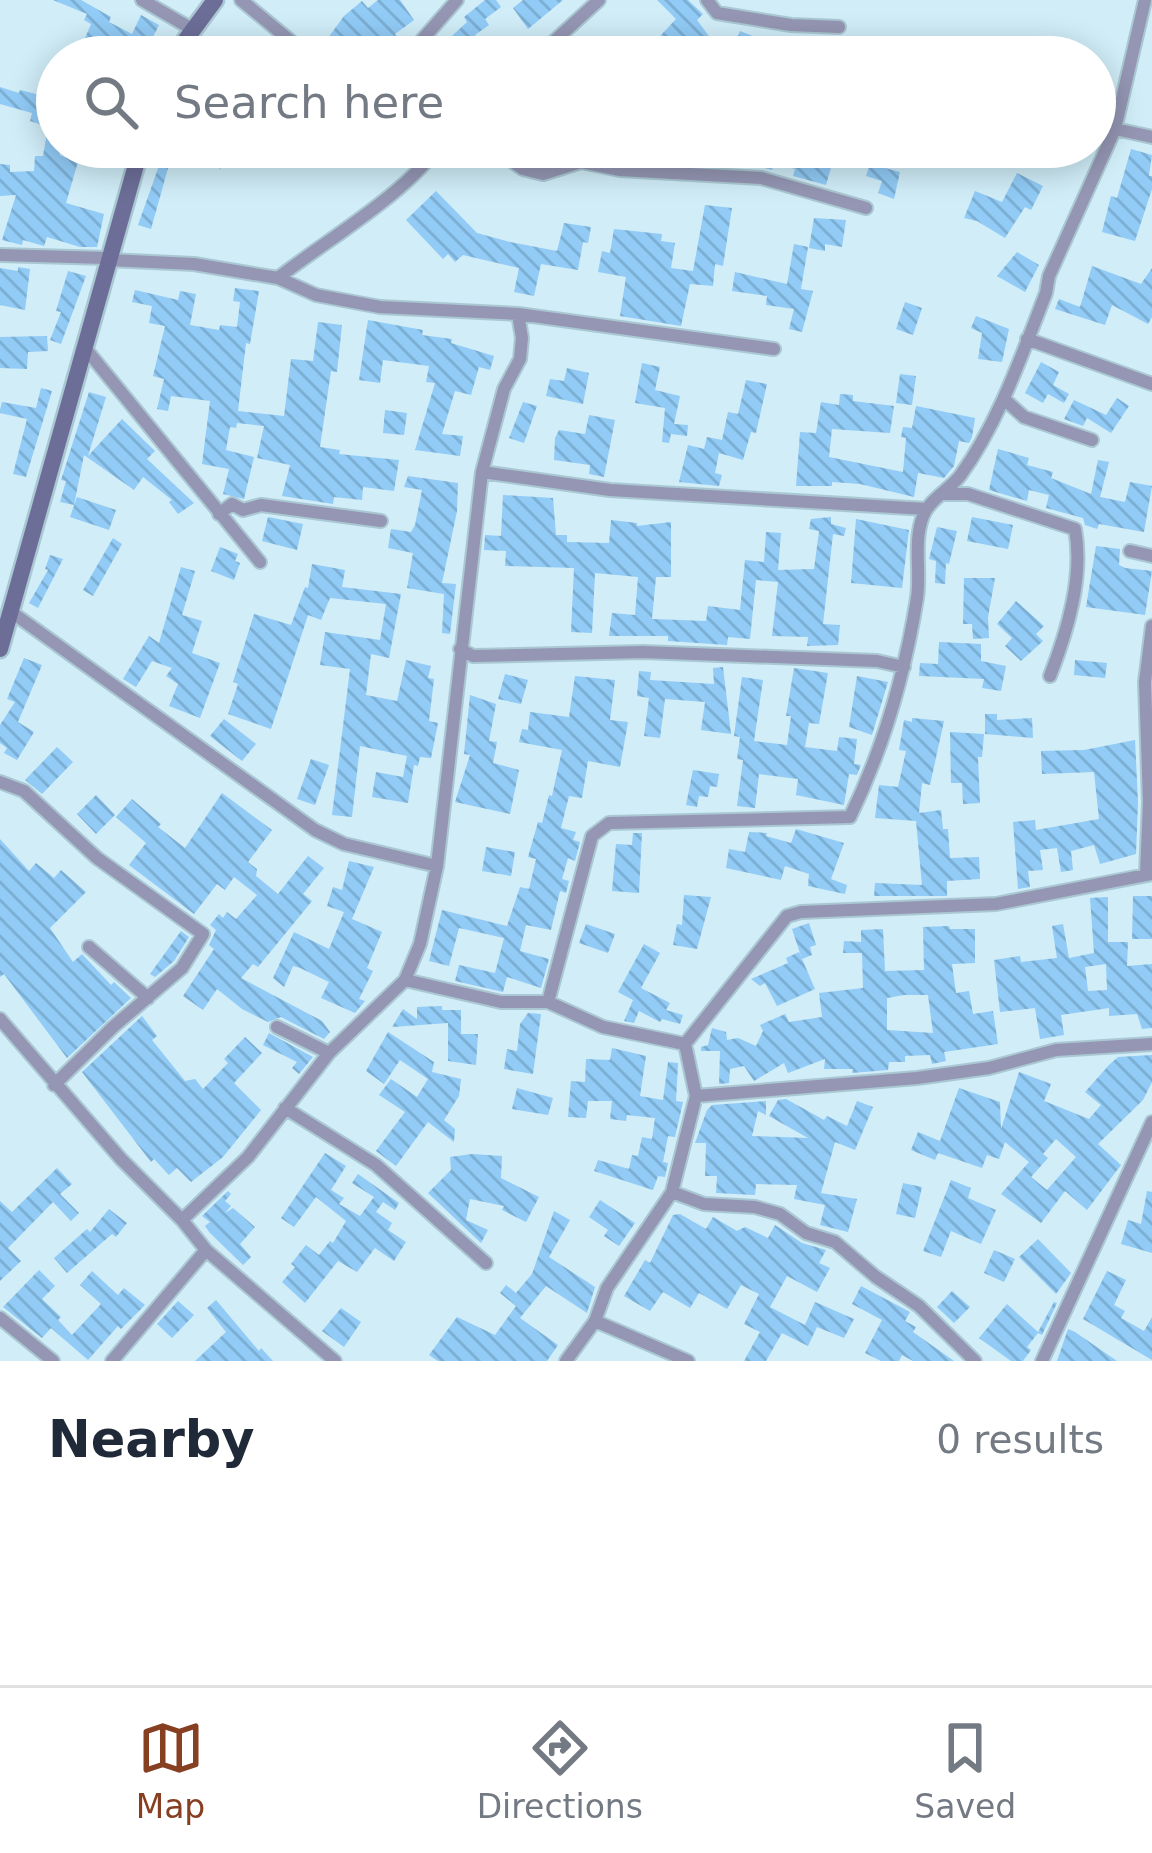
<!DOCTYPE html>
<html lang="en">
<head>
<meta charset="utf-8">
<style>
	:root { --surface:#fff; --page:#f6f6f7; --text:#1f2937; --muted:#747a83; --line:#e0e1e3; --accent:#873f21 }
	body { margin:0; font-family:"DejaVu Sans",sans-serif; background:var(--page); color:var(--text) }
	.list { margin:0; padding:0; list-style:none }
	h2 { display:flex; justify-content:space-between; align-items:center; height:156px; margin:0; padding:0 48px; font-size:51px }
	h2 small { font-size:39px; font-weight:400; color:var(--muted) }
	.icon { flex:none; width:66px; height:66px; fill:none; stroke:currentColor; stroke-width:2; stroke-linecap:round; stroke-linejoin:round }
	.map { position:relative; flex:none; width:1152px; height:1361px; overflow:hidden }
	.search { position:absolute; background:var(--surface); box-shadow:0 6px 30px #0003; left:36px; right:36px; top:36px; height:132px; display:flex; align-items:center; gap:30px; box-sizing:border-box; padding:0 42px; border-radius:66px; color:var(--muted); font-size:45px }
	.sheet { height:324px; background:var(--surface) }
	nav { display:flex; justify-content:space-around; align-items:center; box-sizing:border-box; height:168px; border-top:3px solid var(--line); background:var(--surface); font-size:33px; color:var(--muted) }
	nav a { display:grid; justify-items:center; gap:6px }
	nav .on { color:var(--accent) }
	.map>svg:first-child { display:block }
	.building { fill:url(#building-back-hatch); fill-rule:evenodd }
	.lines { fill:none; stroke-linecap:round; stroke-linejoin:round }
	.street-casing { stroke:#aac8d3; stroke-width:16 }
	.secondary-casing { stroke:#aac8d3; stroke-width:21 }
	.street { stroke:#9496b3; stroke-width:12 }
	.secondary { stroke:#6c6e98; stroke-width:16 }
</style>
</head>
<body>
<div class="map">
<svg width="1152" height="1361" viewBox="0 0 1152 1361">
	<defs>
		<pattern id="building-back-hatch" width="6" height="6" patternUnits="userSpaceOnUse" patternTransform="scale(3)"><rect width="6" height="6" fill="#91cbf6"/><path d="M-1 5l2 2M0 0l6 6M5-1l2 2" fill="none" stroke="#7cafd4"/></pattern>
	</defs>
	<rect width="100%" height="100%" fill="#d0edf8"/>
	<path class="building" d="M53,0h28l30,17 -2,5 23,12 9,-19 18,10 -16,32h-15l-25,-14 -6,14h-14l-5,-2 13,-31 -7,-4 3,-6z
		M378,0h22l14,20 -19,14 8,11 -6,12 -13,-14 -10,14h-29l-20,-15 19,-26 18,-15 6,7z
		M485,0h11l5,7 -16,12 4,6 -14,10 14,22h-39l-9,-11 26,-24 -3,-5z
		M523,0h40l-35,29 -15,-21z
		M657,0h31l15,14 -6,6 17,23 -18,14h-21l-9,-12 -7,12h-36l17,-18 9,9 27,-29z
		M740,31l33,13 2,-7 27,7 -3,13h-43l-23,-10z
		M0,87l19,6 1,-3 20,5 2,-5 12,3 6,62 18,7 -12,41 38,11 -7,33h-17l-33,-10 -3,9 -21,-6 -1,5 -20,-5 14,-45 -16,1v-32l10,1v7l24,-1 1,-15h8l5,-29 -18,-6 2,-8 -32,-9z
		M161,147h13l-23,82 -13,-4 24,-68 -3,-1z
		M202,147h44l-26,22z
		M510,147h49l-16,16 -16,-4z
		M714,147h81l38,14 -7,24 -33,-9 2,-7 -21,-5 -2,6 -30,-8 1,-4 -30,-6z
		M856,147h17l16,7 -4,14 15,4 -6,27 -16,-6 4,-12 -16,-5 4,-12 -18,-5z
		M1131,149l21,6 -3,21h3v13l-17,52 -33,-9 9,-36 6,2z
		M1017,173l26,13 -12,24 -6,-3 -20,31 -28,-17 -13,-3 11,-27 27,11z
		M436,191l41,42 33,9 47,9 7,-28 27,4 -3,16 -5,-1 -5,28 -37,-6 -7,32 -20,-4 5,-24 -56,-13 -8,7 -7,-8 -5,5 -37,-39z
		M705,205l27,3 -9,58 -8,-2 -2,22 -23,-2 -9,42 -61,-10 6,-39 -28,-5 4,-21 8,2 4,-24 48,5 -1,7 14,2 -4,25 22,3z
		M814,218l32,2 -4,27 -17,-3v7l-16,-3z
		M794,244l14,3 -7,42 12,2 -11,41 -13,-3 5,-20 -28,-4 1,-9 -35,-5 3,-19 52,12z
		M1017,252l22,13 -14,27 -28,-16z
		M1092,266l49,18 11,-16v49l-4,7 -36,-19 -7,20 -50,-16 4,-10 21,8z
		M18,267l12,2 -5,41 -25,-5v-37l18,3z
		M68,271l18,5 -25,68 -11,-4 11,-28 -5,-1z
		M235,288l24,3 -9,53 -4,-1 -8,68 46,5 7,-57 22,2 5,-39 24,3 -5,47 -6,-1 -11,76 20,3 -1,4 60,6 -5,31 -31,-4 -1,13 -28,-3 -1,7 -51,-8 8,-31 -33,-7 7,-32 -27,-3 -1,5 -6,-1 -4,23 28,7 -10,42 -21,-5 6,-25 -27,-5 8,-63 -39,-5 -3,15 -11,-2 7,-30 -11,-3 12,-50 -16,-3 3,-17 -20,-4 3,-12 43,10 2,-9 16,3 -6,31 29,5 1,-5 17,2 3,-25 -7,-1z
		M905,302l17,6 -9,27 -17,-6z
		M976,316l33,13 -7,33 -24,-3 4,-26 -11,-5z
		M368,320l55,10 -1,5 30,4 -1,4 43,13 -4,14 -11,-3 -8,28 -16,-4 -13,43 21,2 -3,20 -45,-6 20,-67 -9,-1 3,-16 -46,-6 -3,23 -21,-3z
		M47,336l1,15 -20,1 -1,17 -27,-1v-31z
		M1041,362l18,10 -6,13 16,9 -5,9 -16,-9 -5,9 -18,-10z
		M642,363l18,4 -5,23 25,6 -6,28 14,1 -1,11 -16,-2 -2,9 -7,-1 3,-34 -30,-5z
		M567,368l22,5 -6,31 -37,-8 4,-17 14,2z
		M900,374l16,2 -4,29 -16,-2z
		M746,380l21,4 -11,49 -5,-1 -8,28 -24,-7 -4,20 7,2 -3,11 -40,-4 9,-37 16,4 3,-12 15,3 6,-28 10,2z
		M41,388l11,3 -26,86 -13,-3 14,-55 -27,-6v-3l2,-8 34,6z
		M89,392l17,5 -18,59 34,-37 33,32 -8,8 47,44 -16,11 -9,-12 3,-2 -29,-23 -9,13 -50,-35 -10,50 -14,-3 6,-21 -5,-1z
		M840,394l13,1v6l41,5 -4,27 -58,-4 -3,28 74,15 3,-34 -5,-1 2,-10 9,1 4,-22 59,12 -3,19 -3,6 -10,-2 -5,25 -10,12 -26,-5 -4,24 -54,-13 -28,-2v4h-36l4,-54 16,1 5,-31 18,3z
		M1117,398l12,8 -18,27 -24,-15 -4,8 -19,-7 10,-19 32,15z
		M523,402l14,4 -13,37 -15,-5z
		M385,410l22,3 -3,22 -21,-2z
		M589,415l26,5 -11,57 -15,-3 1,-9 -36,-5 1,-22 4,-8 26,4z
		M998,449l31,9 -2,7 26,7 -2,6 40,16 7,-34 11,2 -9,35 25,5 5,-20 22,4 -8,46 -45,-8 -2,5 -12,-4 -2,-7 -37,-10 3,-13 -20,-5 -2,11 -38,-11z
		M408,476l50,7 -1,28 -15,72 14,1 -6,50 -8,-1 2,-39 -37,-6 6,-35 -25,-5 3,-19 20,3 4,-7 7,-35 -18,-3z
		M503,495l50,3 3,37h11v7l42,1 2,-23 26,3v3l34,-4v55h-15l-4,42 54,2 2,-15 32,4 5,-50 19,2 2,-30 15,1 -3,37 36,-1 5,-38 -10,-2 2,-10 20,-2v7l15,4 -2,8 -11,-2 -10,90 17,1 -2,20 -31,1 1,-9 -36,-1 6,-54 -22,-2 -6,59 -22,-2 -1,8 -59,-4v-5h-59l3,-23 23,2 3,-38 -43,-4 -3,60 -21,-1 3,-64 -69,-2 1,-15 -22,-1 1,-15 16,1z
		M77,497l39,13 -7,20 -39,-13z
		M268,517l35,7 -6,26 -35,-9z
		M972,517l41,8 -5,24 -41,-8z
		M856,519l53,11 -7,58 -51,-5z
		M937,527l20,4 -8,33 -3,-1 -1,21 -10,-1 1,-22 -7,-2z
		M113,538l9,6 -29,52 -10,-6z
		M1096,546l24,3 -1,16 6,3 27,3 -7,44 -59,-8z
		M220,547l18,7 -3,7 5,2 -6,17 -23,-9z
		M50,555l13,4 -25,49 -9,-5 19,-33 -3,-1z
		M312,564l33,6 -3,17 59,7 -12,64 -18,-4 -5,41 31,6 9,-41 25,6 -3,12 6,1 -5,42 9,2 -7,35 -11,-1 -2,9 -4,-1 -6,38 -36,-6 4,-25 27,5 4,-21 -47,-10 -8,71 -20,-2 18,-146 -30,-4 5,-33 55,8 6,-36 -56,-6 -9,22 -13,-5 -37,114 -43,-15 10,-30 -5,-2 21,-68 37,11 14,-38 3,1z
		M181,567l14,4 -13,44 20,6 -10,32 28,10 -20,55 -31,-12 9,-22 -12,-8 6,-8 -20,-7 -16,26 -13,-8 26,-43 10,7z
		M964,578h31l-7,39 1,21 -16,1 -1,-15h-9z
		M1016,601l28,25 -8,8 7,7 -22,20 -16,-15 7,-8 -15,-14z
		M939,642l42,2v17l25,5 -5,25 -19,-3 2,-9 -65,-3 1,-13 18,1z
		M24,658l18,7 -24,57 16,10 -17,28 -13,-7 3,-5 -7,-5v-18l15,-23 -8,-3z
		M1075,660l32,3 -2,15 -31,-3z
		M723,667l8,67 -30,-4 4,-28 -40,-3 -5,39 -16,-2 5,-38 -12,-2 2,-25 12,1 -1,8 64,4 -1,-16z
		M794,668l34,5 -9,51 -10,-1 -4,24 32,4 2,-14 18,2 -3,25 7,1 -4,10 -8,-1 -5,31 -48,-10 2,-16 -39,-5 -4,34 -18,-2 6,-46 -6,-1 3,-22 -6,-1 8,-59 21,3 -9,61 33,4 4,-29h-5z
		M505,674l23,6 -7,24 -23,-5z
		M575,676l40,4 -5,40 18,2 -8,45 -32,-6 -6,37 -13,-2 -8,32 15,4 -3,8 7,2 -5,19 -7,-3 -6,21 7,2 -3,12 -6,-2 -9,39 -25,-5 -6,26 29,8 -8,29 -34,-11 -4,15 -48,-11 4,-16 36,8 9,-35 -45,-10 -10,38 -20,-5 13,-51 65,16 13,-39 9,2 7,-30 -8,-2 10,-35 4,1 7,-28 3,1 10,-46 -43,-8 3,-13 6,1 2,-18 39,5z
		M857,676l31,6 -16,53 -23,-8z
		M470,695l26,9 -7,37 8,1 -4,21 26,7 -9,44 -55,-12 15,-47 -6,-1z
		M985,714h12v6l35,-2 1,20 -48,-4z
		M912,718l32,3 -14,64 -8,-2 -3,30 22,-3 2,19h5l2,29 29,-1 1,22 -33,2v15h-73l1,-13 47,2 -6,-64 -41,-3 4,-33 19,2 8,-36 -7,-1 5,-30 8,2z
		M224,719l32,25 -14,17 -32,-25z
		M950,732l34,2 -2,23h-4l2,46 -17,1 -1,-21h-11z
		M1135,740l3,62 -2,52 -36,10 -6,-19 -23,6 2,19 -12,2 -4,-24 -17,2 3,20 -15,1 2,16 -12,2 -5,-67 22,-2 1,10 63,-11 -5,-47 -52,2 -1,-23 43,-1z
		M57,747l16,15 -31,32 -17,-14z
		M311,759l18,6 -14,40 -18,-6z
		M693,770l26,4 -2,13 -7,-1 -2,11 -9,-1 -2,11 -11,-2z
		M222,793l50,37 -24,32 9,7 -1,7 22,18 30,-38 16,12 -21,26 9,7 -54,66 -5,-3 -12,14 81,43 8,11 -6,7 -43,-22 -13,5 -26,-13 -25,-20 -14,21 -20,-14 31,-47 -5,-4 7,-15 -6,-5 9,-11 4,4 4,-6 9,7 21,-24 -23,-18 -9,13 -8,-6 -23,30 -65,-49 17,-22 -30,-26 16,-18 29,25 -3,3 27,21z
		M96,795l19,20 -19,19 -19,-20z
		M796,829l48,14 -13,36 16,6 -2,9 -37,-8 1,-12 -24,-8 -4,14 -55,-12 3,-19 16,3 4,-20 18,1 -1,3 25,7z
		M633,833h9l-3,60 -27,-2 4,-47 16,1z
		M0,839l29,32 7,-8 18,15 7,-8 25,22 -36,36 23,34 9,-8 29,31 3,-3 17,16 -64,60 -63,-84 -4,3z
		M486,847l29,5 -4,24 -29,-5z
		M349,861l25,6 -22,52 30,13 -15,36 6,3 -14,28 6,2 -10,12 -34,-15 8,-16 -29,-14 -7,-2 -9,21 -11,-9 21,-46 35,17 15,-37 -17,-6 6,-19 9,3z
		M684,895l27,2 -14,52 -24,-4 4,-21 5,1z
		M1133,896h19v43h-20z
		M1108,897v45h20l-1,24 25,-2v64l-10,1 -5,-15 -28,2v-8l-48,7 3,20 -24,4 -5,-31 -35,4 -6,-52 26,-4 1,6 36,-4 -5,-32 11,-2 6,34 25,-5 -4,-55zM1106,964l1,26 -19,1 -3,-24z
		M809,923l7,22 -6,2 2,8 -10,4 -10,-30z
		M586,924l29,10 -7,19 -29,-10z
		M949,926l1,3h25v34l-23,1 4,29 13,-2 4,23 20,-3 5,33 -54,8 2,9 -14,3 -2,-9 -25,1v6h-16l-1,8 -36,3 1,-4h-29l1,-10 -37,14 -4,-10 -30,18 -10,-15 -14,3 -1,14 -10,1 1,-33h-19v-4l7,-2 4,-17 14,4 1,8 11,-2 18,8 7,-15 -3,-6 25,-11 4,8 33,-5 -3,-24 44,-5 -1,-35h-19l1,-12 17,1v-12l22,-1 2,42 39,-1 -1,-43zM904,995h24l5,38 -46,-3v-32z
		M181,931l8,6 -15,24 -19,16 -5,-3z
		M644,944l16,9 -19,35 29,15 -4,7 17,5 -3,9 -18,-5 -2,3 -21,-11 -5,12 -10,-2 9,-21 -15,-8z
		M799,952l16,37 -38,17 -12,-23 -5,3 -9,-7 37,-16 -2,-5z
		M442,1006v4h19v24h17l-2,31 -28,-4v-38l-56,4 11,-18 14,10v-12z
		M528,1013l13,1 -8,60 -29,-5 3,-20 10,2 3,-27z
		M142,1016l15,20 -5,4 33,41 10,-2 8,10 25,-26 -4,-4 21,-22 17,16 -28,30 27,27 -38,47 -32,25 -14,-14 -8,7 -15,-16 -3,3 -69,-90z
		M388,1032l46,30 -2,10 29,7 -2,17 -15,24 11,9 -1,13 -26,-20 -32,44 -20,-15 29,-39 -26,-17 12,-16 26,18 11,-18 -28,-19 -16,24 -18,-13z
		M269,1033l44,24 -14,17 -7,-6 5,-6 -34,-17z
		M612,1048l34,8 -6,40 23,4 5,-38 10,1 -2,38 7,1 -2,9 -6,26 -7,-1 -5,26 5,1 -3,14 -7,-1 -5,14 -59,-19 4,-11 31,9 3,-14 6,1 4,-19 10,2 3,-21 -28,-3 -1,6 -16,-2 2,-18h-24l-2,17 -18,-1 3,-36 14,1 1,-23 24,1z
		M1152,1055v27l-9,18 -45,44 23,21 -34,45 -22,-19 -24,32 -40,-29 28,-32 -24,-20 -6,17 -12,-4 -5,13 -44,-15 -3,7 -24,-10 7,-18 22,9 19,-53 41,14 1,27 18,-57 32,12 -7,17 45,18 12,-14 -16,-13 24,-27 9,-8zM1056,1139l20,18 -29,33 -16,-13 17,-19 -5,-4z
		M517,1088l36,10 -5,17 -36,-6z
		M786,1099l38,21 3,-4 20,10 10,-25 16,6 -18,43 -20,-8 -14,51 36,6 -9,33 -28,-7 5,-20 -31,-6 3,-14 -41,-1 -1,11 -39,-2 1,-17h-12l1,-33h-11l12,-33 5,-5 54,-4v14l-8,-4 -6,25 56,2 -39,-22 9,-16z
		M325,1153l21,13 -15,24 13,8 -5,6 21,12 14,-19 -22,-14 6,-9 41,29 -4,7 -12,-8 -7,10 16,11 -4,7 18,12 -12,19 -19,-13 -18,24 -19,-11 -33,42 -23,-21 13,-15 -4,-3 15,-19 13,10 11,-14 3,2 13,-22 -30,-24 -22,30 -13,-9z
		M472,1154l30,2 -1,22 38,19 -13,25 -24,-12 2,-4 -34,-7 -4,21 22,10 -7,13 -53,-50 23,-23 -1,-13z
		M57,1168l15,16 -12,10 19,19 -8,8 -18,-19 -45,46 13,13 -21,20v-80l12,11z
		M951,1180l20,8 -3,10 28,12 -15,34 -30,-13 -10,26 -18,-6z
		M903,1183l19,4 -7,31 -19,-4z
		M228,1191l3,3 -6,7 6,5 -6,7 8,-5 22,19 -15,17 11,13 -8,8 -33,-32 -5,-7 5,-4 -8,-6z
		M1147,1191l5,1v61l-31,-9 7,-24 13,4z
		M600,1200l35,23 -16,23 -15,-10 4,-6 -19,-13z
		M109,1209l18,14 -11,14 -4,-3 -45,39 -13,-15 33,-29 3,3z
		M554,1211l16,9 -21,37 46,30 -8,26 -41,-27 -26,32 38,27 -11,16h-109l-9,-6 28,-38 38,18 21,-29 -16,-13 6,-8 10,8 16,-19z
		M680,1214l26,15 7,-12 24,14 8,-4 23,11 7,-13 27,18 24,7 -7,13 11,5 -13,24 -30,-16 -17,31 35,18 10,-23 39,17 -10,19 -27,-11 -9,19 -26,-13 -16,28h-22l16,-29 -16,-8 15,-30 -18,-9 -14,24 -28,-16 -9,15 -27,-16 -13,19 -26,-15 21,-36 5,3 23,-48z
		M1038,1239l33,34 -15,21 -37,-37z
		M994,1250l21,9 -11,23 -20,-9z
		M39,1270l16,16 -13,13 19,18 -3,3 14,15 29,-31 -21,-19 12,-14 26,24 6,-7 21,17 -24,24 -3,-3 -30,34 -37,-32 -9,10 -39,-31z
		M1107,1271l19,9 -12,25 11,6 -4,7 23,13 8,-14v43l-69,-41z
		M861,1286l49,26 -5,9 11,6 -3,5 41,29h-41l-11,-6 -3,6h-18l-16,-8 17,-33 -30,-16z
		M952,1291l18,16 -16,16 -17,-16z
		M216,1300l43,51 2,-3 12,13h-78l31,-29 -19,-24z
		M178,1301l16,14 -22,23 -15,-14z
		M1054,1302l3,1 -15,32 -4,-2 -11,14 4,3 -8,11h-12l-32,-23 28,-34 31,28z
		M341,1308l20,14 -17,25 -22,-16z
		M1068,1329l7,3 42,29h-60z"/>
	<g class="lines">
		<g class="street-casing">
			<path id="street" d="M142,0l50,29
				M241,0l69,57
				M707,0l10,13 74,12 48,2
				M407,57l50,-57
				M537,57l62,-57
				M1115,129l37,8
				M492,147l31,22 20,5 38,-12 39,8 141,8 105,30
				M0,255l107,3
				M109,260l85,4 84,14 38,17 64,12 138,7 256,35
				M278,278c44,-35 131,-86 159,-131
				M1027,339l125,45
				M85,348l175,214
				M1004,399l20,18 68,23
				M482,472l128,18 316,19
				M942,494h26l107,35c9,48 -8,103 -25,147
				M219,514l13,-10 11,6 18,-5 120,16
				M1130,551l22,5
				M10,611l305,219 29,14 93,22
				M460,649l13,7 170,-4 234,9 27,6
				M0,782l24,9 73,67 106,76 -21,34 -69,59 -59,58
				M1146,874l3,-72 -4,-120 7,-56
				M89,947l59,51
				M405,980l96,22h47l55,25 82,17
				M548,1002l44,-166 17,-13 241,-6c33,-68 55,-144 67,-219 4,-26 -4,-56 6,-82 6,-16 26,-26 37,-40 39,-54 62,-122 86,-183l3,-17 66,-147 30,-129
				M0,1019l121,140 61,61 24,30 129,111
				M277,1027l52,26
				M696,1096l221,-18 72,-10 67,-18 96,-6
				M285,1108l91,57 110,98
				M672,1192l32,12 51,3 25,7 26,19 29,9 41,35 43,29 56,55
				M182,1220l66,-63 81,-104 76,-73 15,-36 17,-78 45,-394 22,-83 16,-30 2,-21 -4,-24
				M0,1318l53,43
				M595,1321l93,40
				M112,1361l94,-111
				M566,1361l29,-40 12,-33 65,-96 24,-96 -11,-52 102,-128 14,-4 195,-8 156,-30
				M1042,1361l110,-239"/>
		</g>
		<g class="secondary-casing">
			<path id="secondary" d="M173,57l42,-57
				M0,649l141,-502"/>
		</g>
		<use href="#street" class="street"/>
		<use href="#secondary" class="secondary"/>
	</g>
</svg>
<div class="search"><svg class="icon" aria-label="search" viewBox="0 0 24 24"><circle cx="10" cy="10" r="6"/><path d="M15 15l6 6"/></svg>Search here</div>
</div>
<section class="sheet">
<h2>Nearby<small>0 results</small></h2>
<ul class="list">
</ul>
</section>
<nav>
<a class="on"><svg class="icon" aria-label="map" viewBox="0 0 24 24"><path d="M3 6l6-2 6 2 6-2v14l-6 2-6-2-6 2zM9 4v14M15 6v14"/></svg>Map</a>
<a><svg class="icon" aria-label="directions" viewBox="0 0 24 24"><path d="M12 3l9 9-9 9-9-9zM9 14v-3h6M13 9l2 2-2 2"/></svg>Directions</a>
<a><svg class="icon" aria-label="saved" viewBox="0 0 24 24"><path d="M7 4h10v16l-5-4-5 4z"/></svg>Saved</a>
</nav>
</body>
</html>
